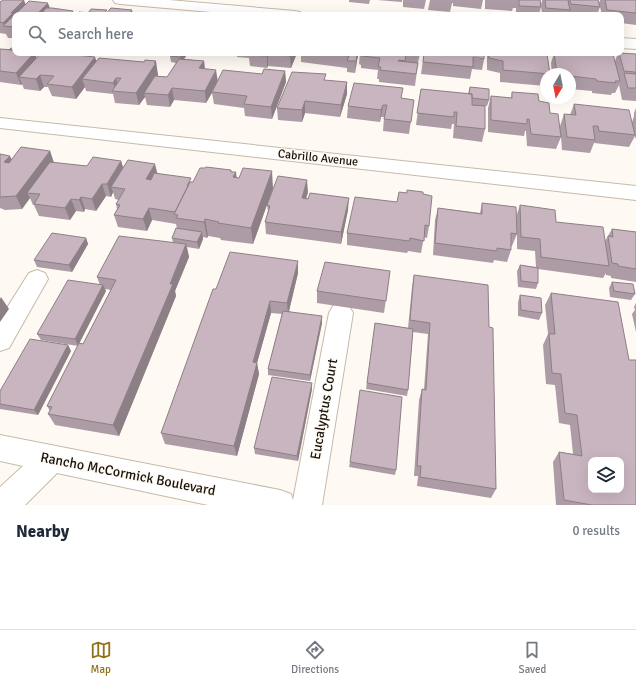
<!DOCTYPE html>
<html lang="en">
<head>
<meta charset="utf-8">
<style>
	:root { --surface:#fff; --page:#f6f6f7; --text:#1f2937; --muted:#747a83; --line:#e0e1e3; --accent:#8f7217 }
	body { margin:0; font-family:Signika,sans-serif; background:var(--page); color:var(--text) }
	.controls { position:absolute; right:12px; bottom:12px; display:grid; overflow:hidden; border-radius:8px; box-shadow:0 4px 16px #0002 }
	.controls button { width:36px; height:36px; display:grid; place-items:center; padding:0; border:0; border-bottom:1px solid var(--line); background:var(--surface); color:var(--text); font:20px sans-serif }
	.compass { position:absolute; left:540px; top:68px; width:36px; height:36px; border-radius:50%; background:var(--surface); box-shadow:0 4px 16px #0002; rotate:190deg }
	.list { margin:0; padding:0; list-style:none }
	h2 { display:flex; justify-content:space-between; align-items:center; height:52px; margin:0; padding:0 16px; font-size:17px }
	h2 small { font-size:13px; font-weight:400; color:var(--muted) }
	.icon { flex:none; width:22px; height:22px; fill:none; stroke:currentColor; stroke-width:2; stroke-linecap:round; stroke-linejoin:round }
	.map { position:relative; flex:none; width:636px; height:505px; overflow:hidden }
	.search { position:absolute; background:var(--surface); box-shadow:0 4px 16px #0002; left:12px; right:12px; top:12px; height:44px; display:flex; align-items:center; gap:10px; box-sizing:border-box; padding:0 14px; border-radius:8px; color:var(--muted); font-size:15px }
	.sheet { height:124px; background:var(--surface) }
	nav { display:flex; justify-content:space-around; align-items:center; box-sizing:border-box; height:56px; border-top:1px solid var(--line); background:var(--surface); font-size:11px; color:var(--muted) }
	nav a { display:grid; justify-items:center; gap:2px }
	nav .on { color:var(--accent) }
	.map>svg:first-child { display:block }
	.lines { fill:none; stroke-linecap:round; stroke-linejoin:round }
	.street-casing { stroke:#c6baa9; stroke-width:2 }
	.secondary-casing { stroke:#c6baa9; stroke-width:2 }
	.street { fill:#fff; fill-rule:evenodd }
	.secondary { fill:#fff; fill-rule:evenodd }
	.wall { fill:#ad9ca5; fill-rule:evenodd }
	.shaded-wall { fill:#8d7f86 }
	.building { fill:#c9b5c0; stroke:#8d7f86; fill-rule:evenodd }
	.labels { text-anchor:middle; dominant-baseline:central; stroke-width:3; stroke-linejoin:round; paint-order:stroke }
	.street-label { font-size:12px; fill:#17130d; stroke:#fef9f2 }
	.near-street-label { font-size:14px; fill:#17130d; stroke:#fef9f2 }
</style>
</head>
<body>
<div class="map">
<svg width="636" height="505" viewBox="0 0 636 505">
	<rect width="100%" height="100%" fill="#fef9f2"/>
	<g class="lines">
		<g class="street-casing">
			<path id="street" d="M113,0h56l126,11 5,1 2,3h-57l-125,-11 -5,-1z
				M621,38l15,1v10l-15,-1z
				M37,270l8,3 3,6 -39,69 -9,3v-32l29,-46z
				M341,303l8,3 4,7 -31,192h-114l-151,-32 -32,32h-25v-18l23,-21 -23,-5v-26l280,55 11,4 2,6 36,-187 4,-7z"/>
		</g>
		<g class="secondary-casing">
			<path id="secondary" d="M0,118l636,68v14l-636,-72z"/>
		</g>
		<use href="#street" class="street"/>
		<use href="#secondary" class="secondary"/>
	</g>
	<path class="wall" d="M349,0h21l-1,4 -20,-2z
		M377,0h25v2z
		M403,0h23l-2,9 -21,-2z
		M430,0h53l-2,9 -28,-3v-3h-1l-2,9 -22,-2z
		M485,0h55l1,7 -2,8h-23v-7h-3l-1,3 -27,-2z
		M542,0h56l1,3 1,-3h36v25l-15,-2v-8h-19l-2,-8 -3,8h-55l-1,-10z
		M0,2l15,13v23h-7l-2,-4 -6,-1z
		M0,49l37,9 7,-4 37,1 16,6 61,12v3l9,1 9,-14 -5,-1 -1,-6h16l-2,3 20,2 1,8 13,12 67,-10 1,11 -14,37 -27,-3 -1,-8 -30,-4 -2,-11 -6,10 -32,-3 -4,7 -23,-2 -2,-8 -6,8 -24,-2 -2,-9 -27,-3 -1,-4 -9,12 -24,-3 -4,-9h-4l-4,4 -16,-2 -2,-5 -1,1 -21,-3z
		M198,53h36l-1,3z
		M237,53h60l-6,15 -23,-2 -1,2 -17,-2 -1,-8 -12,-1z
		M301,53h58l-2,7 -1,7 -1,6 -8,-1v-4l-46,-6z
		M360,53h60l-2,10 -13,-1 13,1 -3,23 -36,-4v-3h-2l1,-9 -17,-2v-3l-2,-1z
		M424,53l60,6 -2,11 -10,-1 -2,10 -49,-5z
		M487,53h45l14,21v12l-46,-4v-9l-13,-3z
		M554,53h53l8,8 3,-8 18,1v47l-14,-1 -3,-15 1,-2 -5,10h-3l-1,2 -19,-2v-2l-22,-2v-15h-18l-1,-11z
		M326,80l21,14 -7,23 -35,-4 -3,9 -24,-2 -1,-12z
		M470,87l19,13 -2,6h-2v23l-3,13 -29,-4 1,-14h-2l-1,5 -35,-4 5,-36 47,5z
		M512,92l27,9 11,12 10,13 4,-12 6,1 4,-11 58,18 2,-6v-3l2,-5v32l-1,-4 -6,11 -35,-4 -4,10 -28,-3 -1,-13 -5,12 -29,-3 -1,-15h-1l-1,5 -36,-4v-24l3,-12 20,2z
		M401,98l13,2 -5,34 -26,-3 1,-14h-3l-1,5 -33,-4 1,-12z
		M555,98h12l-1,2 -11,-1z
		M50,151l4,12 33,3 34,-5 2,7 34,6 35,8 40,-10 4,6 37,10 -20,56 -32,-4 -1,-2 -12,-2 -1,2 -4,-1v2l-4,10 -12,-2 2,10 -14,34 1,5 -57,140 -64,-11 -7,-11 2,-3 -3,-5 31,-60 -37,-6 -4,-6 63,-49 -3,-8 76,-34 -1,-5 5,-10 -1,-4 -24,-4 -5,11 -29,-4 -4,-12 3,-6 -1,-5 3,-4 -4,-1 -2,-7 -2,5 -5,-1 -10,15 -11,-2 -1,3 -8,-1 -6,9 -31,-4 -5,-11h-1l-3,-7 -8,11 -17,1 -5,-2v-54l12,5zM105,289l6,1 -28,54 -4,-1 27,-52z
		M308,192l-2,6 42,12 -7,34 -75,-10 -1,-12 3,-10 -1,-7z
		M423,194l6,32 -2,12 -3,-1 -3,16 -13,-2 -1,2 -60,-8v-12l50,-31z
		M482,203l34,14 4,-12 36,17 49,19 7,-12 24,3v50l-25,-4v-2l-5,-1v-2l-3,5 -65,-9v14l-2,6 -18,-2 -1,-16 3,-6 16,2 -1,-16 -18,-2v-15l-5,12h-1v4l-4,12 -13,-2 -1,3 -60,-8 2,-35 3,-12 42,5z
		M86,238l2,6 -16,28 -35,-5 -3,-7z
		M390,271l-6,42 -67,-10v-12z
		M298,273l-9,38 33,12 -12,58 -42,-6v-6l14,-55 -11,-1 -14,50 2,11 -22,82 -72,-12 -4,-11 55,-144z
		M414,275l75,52 7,162 -5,9 -74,-12 1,-10h-4l5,-76 3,-11h2l4,-55 -15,-2 -5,58 -1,6 -41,-7 9,-66 33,5 4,-41z
		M612,282l23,12 -4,6 -21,-3 -1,-9z
		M551,293l85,212h-80l-3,-43 6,-10 14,2 -3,-29 -11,-2 -4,-38 -9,-1 -3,-39 5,-11 -3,-29z
		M520,295l22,18 -3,7 -21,-4v-14z
		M636,303v29l-4,-18 3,-4 -1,-3z
		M68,345l3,6 -33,64 -38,-6v-18z
		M312,389l-14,72 -43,-7 -1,-6z
		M350,462l46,8 -1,5 -46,-8z"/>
	<path class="shaded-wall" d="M24,0l4,11 -23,15 -2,-3 8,-10z
		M48,3l4,11 -13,-2z
		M132,10l1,5h-5z
		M73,11l1,4h-5z
		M34,53h1l4,11 -20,13 3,7 -1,1 -5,-12z
		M76,53h4l3,8 -8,-6z
		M183,53h2l1,3 -5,8 -1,-7z
		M292,53h5l-6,15 -1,-12z
		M356,53h3l-2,7 -1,7 -1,6 1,-17z
		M268,54v12l-1,2v-12z
		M95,57l4,12 -17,10 3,8 -9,12 -4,-12z
		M156,61l2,14 -11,18h-3l1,4 -6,8 -3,-12z
		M204,61l1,12 -6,-5z
		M216,70l2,12 -12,21 -1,-12z
		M285,71l1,11 -14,37 -1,-12z
		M40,75l4,12 -4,4 -4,-12z
		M116,78l4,12 -4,1 -3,-8z
		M347,82v12l-7,23 1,-12z
		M172,88l2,12 -4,7 -2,-12z
		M305,101v12l-3,9v-12z
		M383,105l-2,12 -1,5 1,-12z
		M50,151l4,12 -27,30 3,5 -8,11 -6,-13z
		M10,156l6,12 -12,-6z
		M121,161l4,12 -14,14 2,5 -2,5 -4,-13z
		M155,164l3,12 -9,15 -3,-12z
		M272,171l1,17 -20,56 -2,-16z
		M236,172l2,17 -5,-12z
		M307,180l1,12 -5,18 -1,-12z
		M102,184l4,12 -10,15 -4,-12z
		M81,197l4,12 -1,3 -5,-12z
		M349,198l-1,12 -7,34v-12z
		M71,199l5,12 -6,9 -5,-12z
		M149,208l3,12 -5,11 -4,-12z
		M205,219l3,17 -1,2 -3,-16z
		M202,232l1,7 -4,10 -2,-7z
		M86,238l2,6 -16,28 -3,-7z
		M186,244l3,13 -14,34 1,5 -57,140 -6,-11 57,-141z
		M298,261v12l-10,42 -1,-12z
		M103,285l3,6 -28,55 -3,-7z
		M1,297l8,12 -9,13v-23z
		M270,301l1,12 -14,50 2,11 -22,82 -3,-10 19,-84z
		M322,316v7l-12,58v-6z
		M68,345l3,6 -33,64 -4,-5z
		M312,383v6l-14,72 -1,-5z"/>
	<path class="building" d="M3,0h21l-13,13h2l-10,10 -3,-1v-20z
		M519,0h21l1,7 -22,-1z
		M545,0h53l2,7 -29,-3 -1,-3h-2l2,9 -24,-2z
		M605,0h31v13l-29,-3z
		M29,1l19,2 -9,9h4l3,-4h6l21,3 -4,4h-54v12l-12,-1z
		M111,8l21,2 -4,5h-23z
		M91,9l16,1 -4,5h-27l3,-3 9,1z
		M11,48l4,1v1h-6z
		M0,49l15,1v3h19l-18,20 -16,-2z
		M41,53l5,1 1,-1h29l-1,2 20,2 -23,30 -25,-3 7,-8 -14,-1 -4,4 -17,-2z
		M172,53h11l-3,4 -10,-1z
		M250,53h42l-2,3 -22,-2 -1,2 -18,-1z
		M325,53h31v3h1l-1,5h-9l2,-5z
		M362,53h44l-1,8 -6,-1 -1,1 20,2 -2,11 -36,-4 1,-3h-3l2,-9 -18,-2z
		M424,53h60v6l-11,-2v10l-50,-5z
		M489,53h43l15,1 3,20 -47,-4v-9l-14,-3z
		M554,53l59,1 7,27h-5l1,2 -19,-2 -1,-2 -26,-3v-2h-13z
		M619,53l17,1v34h-8l-4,-15 12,1 -1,-2 -11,-1z
		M99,58l45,4 1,-2 11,1 -2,2h2l-20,30 -24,-2 9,-13h-5l-3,5 -31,-4z
		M179,59l25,2 -5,7 17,2 -11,21 -33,-3 -4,7 -24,-2 11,-17 12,1z
		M264,69l21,2 -14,36 -27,-3 3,-8 -35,-4 11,-22 39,4z
		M292,72l34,2 -2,6 23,2 -6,23 -36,-4 -3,9 -25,-2z
		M354,83l49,5 -2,10 13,2 -3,22 -27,-3 3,-14h-4l-2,5 -33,-4z
		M470,87l19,2v11l-17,-2v-4h-3z
		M421,89l51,5v11l13,1v23l-29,-3 1,-14h-3v5l-37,-4z
		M512,92l26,2 1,7 10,2 1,10 8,1 3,23 -30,-3 -2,-15h-2v5l-36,-4v-24l21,2z
		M574,104l55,6 6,25 -36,-4 -1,-5h-5l2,14 -28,-3 -3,-23 12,1z
		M21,147l29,4 -34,45 -16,1v-43l10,2 -6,6 5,1z
		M93,157l28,4 -14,23h-5l-10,15 -11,-2 -2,3 -8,-1 -6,9 -31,-4 6,-10 -13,-1 23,-31 37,4z
		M128,160l27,4 -9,15 5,1 3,-7 37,5 -4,8h1l-13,26 -26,-4 -6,11 -29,-4 6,-10 -4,-1 9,-15 -14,-2z
		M206,167l25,3v2h5l-3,5 6,1 4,-10 29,3 -21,57 -33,-5 1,-1 -14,-3 -1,3 -28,-4 2,-3 -4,-1 16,-32h3l7,-14h5z
		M278,176l29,4 -5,18 6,1 2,-6 39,5 -8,34 -76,-10 5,-16 -3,-1z
		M407,190l16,2v2l9,2 -3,30 -4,-1 -1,16 -14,-3 -1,3 -62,-8 8,-36 42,5 2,-10 8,1z
		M482,203l34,4 1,27 -6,-1v17l-14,-2v3l-62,-8 3,-35 44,6z
		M520,205l35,5 1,12 47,5 6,39 -68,-9 -1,-18 -19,-2z
		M176,228l26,4 -5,10 -25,-4z
		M612,229l24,3v37l-18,-3v-2l-6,-1 -4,-27 5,1z
		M52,233l34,5 -17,27 -35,-5z
		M119,236l67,8 -16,40h3l-60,141 -65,-11 4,-7 -5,-1 32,-63 4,1 33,-64 -19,-3z
		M230,252l68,9 -11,42 -17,-2 -17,61 4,1 -23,83 -73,-13 52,-144h3z
		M325,262l65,9 -4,30 -69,-10z
		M520,265l18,3v15l-17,-2z
		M414,275l74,10 1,42 4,1v4l3,157 -76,-12 1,-11h-4l5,-77 4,1 4,-67 -20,-3z
		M68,280l35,5 -28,54 -38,-5z
		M612,282l21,2 2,10 -21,-3z
		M551,293l67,9 11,58h7v145h-44l-28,-5 -5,-48 23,4 -5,-41 -12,-2 -4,-39 -9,-1 -3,-39h6zM591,460h30v30h-30z
		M520,295l21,3 1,15 -21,-3z
		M283,311l39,5 -12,59 -42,-6z
		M375,323l38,6 -5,61 -41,-7z
		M30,339l38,6 -34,65 -34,-6v-13z
		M272,377l40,6 -15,73 -43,-8z
		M360,390l42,7 -6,73 -46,-8z"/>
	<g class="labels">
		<g class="street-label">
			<text transform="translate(318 158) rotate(6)">Cabrillo Avenue</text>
		</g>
		<g class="near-street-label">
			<text transform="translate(324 409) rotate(-80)">Eucalyptus Court</text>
			<text transform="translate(128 474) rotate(11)">Rancho McCormick Boulevard</text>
		</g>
	</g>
</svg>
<div class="controls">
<button><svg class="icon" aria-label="layers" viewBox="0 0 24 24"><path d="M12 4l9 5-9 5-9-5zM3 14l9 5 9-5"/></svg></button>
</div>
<svg class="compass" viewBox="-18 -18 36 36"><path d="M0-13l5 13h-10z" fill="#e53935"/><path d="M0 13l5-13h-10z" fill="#747a83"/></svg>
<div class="search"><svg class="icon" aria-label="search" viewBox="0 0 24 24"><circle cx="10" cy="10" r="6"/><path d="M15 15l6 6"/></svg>Search here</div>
</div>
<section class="sheet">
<h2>Nearby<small>0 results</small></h2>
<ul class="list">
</ul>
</section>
<nav>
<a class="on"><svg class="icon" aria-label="map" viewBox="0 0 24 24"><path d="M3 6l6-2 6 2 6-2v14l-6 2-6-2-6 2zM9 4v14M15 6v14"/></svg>Map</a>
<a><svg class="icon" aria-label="directions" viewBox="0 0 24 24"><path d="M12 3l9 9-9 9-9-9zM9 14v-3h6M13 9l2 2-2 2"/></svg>Directions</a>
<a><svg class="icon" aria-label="saved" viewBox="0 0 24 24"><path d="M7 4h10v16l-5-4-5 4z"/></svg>Saved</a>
</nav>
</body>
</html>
